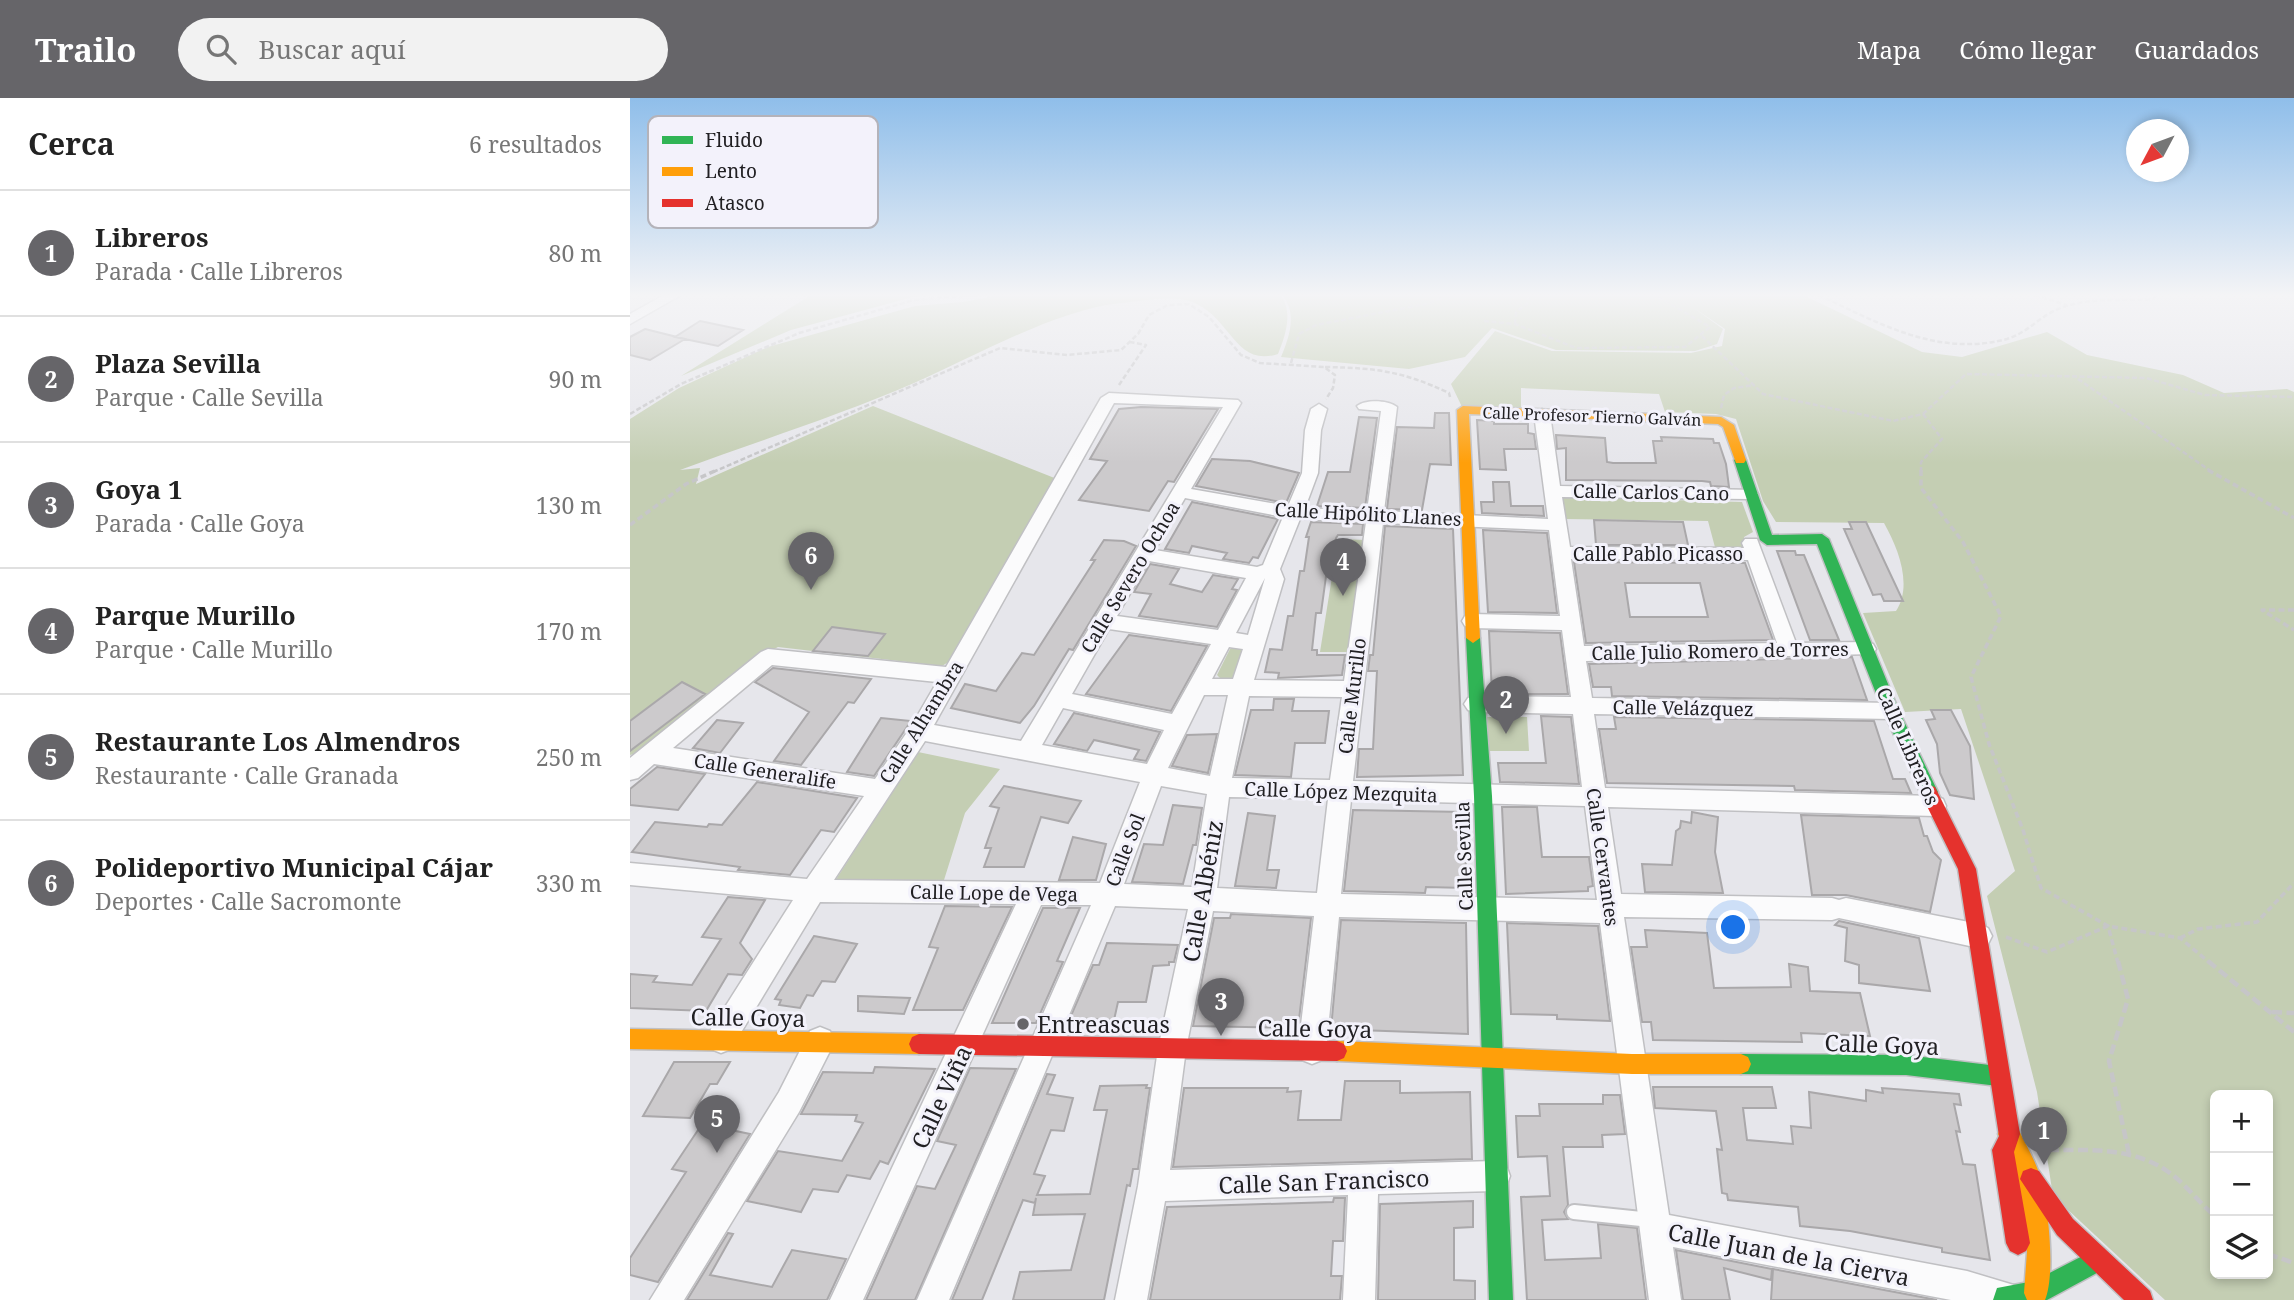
<!DOCTYPE html>
<html lang="es">
<head>
<meta charset="utf-8">
<style>
	:root { --surface:#fff; --page:#f2f2f2; --text:#222; --muted:#767676; --line:#e0e0e0; --accent:#666569 }
	body { margin:0; font-family:"Noto Serif",serif; background:var(--page); color:var(--text) }
	.controls { position:absolute; right:21px; bottom:21px; display:grid; overflow:hidden; border-radius:10px; box-shadow:0 4px 10px #0003 }
	.controls button { width:63px; height:63px; display:grid; place-items:center; padding:0; border:0; border-bottom:2px solid var(--line); background:var(--surface); color:var(--text); font:35px sans-serif }
	.compass { position:absolute; left:1496px; top:21px; width:63px; height:63px; border-radius:50%; background:var(--surface); box-shadow:0 4px 10px #0003; rotate:229deg }
	.you { position:absolute; left:1104px; top:830px; width:24px; height:24px; margin:-18px; border:5px solid #fff; border-radius:50%; background:#1a73e8; box-shadow:0 0 0 10px #1a73e833 }
	.badge { display:grid; place-items:center; width:46px; height:46px; border-radius:50%; background:var(--accent); color:#fff; font-size:23px; font-weight:700 }
	.pin { position:absolute; translate:-50% -58px; filter:drop-shadow(0 2px 4px #0008) }
	.pin::after { content:''; position:absolute; top:37px; width:24px; height:21px; background:inherit; clip-path:polygon(0 0,100% 0,50% 100%) }
	.list { margin:0; padding:0; list-style:none }
	h2 { display:flex; justify-content:space-between; align-items:center; height:91px; margin:0; padding:0 28px; font-size:30px }
	h2 small { font-size:23px; font-weight:400; color:var(--muted) }
	.list li { display:grid; grid-template-columns:46px 1fr auto; gap:21px; align-items:center; box-sizing:border-box; height:126px; padding:0 28px; border-top:2px solid var(--line) }
	.list b { display:block; font-size:26px; white-space:nowrap }
	.list p { margin:0; font-size:23px; white-space:nowrap; color:var(--muted) }
	.list em { font-size:23px; font-style:normal; color:var(--muted) }
	.icon { flex:none; width:38px; height:38px; fill:none; stroke:currentColor; stroke-width:2; stroke-linecap:round; stroke-linejoin:round }
	.map { position:relative; flex:none; width:1664px; height:1202px; overflow:hidden }
	header { display:flex; align-items:center; gap:42px; box-sizing:border-box; height:98px; padding:0 35px; background:var(--accent); color:#fff }
	header strong { font-size:33px }
	nav { display:flex; gap:38px; margin-inline-start:auto; font-size:24px }
	.search { width:490px; height:63px; background:var(--page); display:flex; align-items:center; gap:18px; box-sizing:border-box; padding:0 24px; border-radius:38px; color:var(--muted); font-size:26px }
	main { display:flex }
	aside { flex:1; background:var(--surface) }
	.map>svg:first-child { display:block }
	.green { fill:#c4ceb3; fill-rule:evenodd }
	.building { fill:#cccacc; stroke:#aaa8aa; stroke-width:2; fill-rule:evenodd }
	.lines { fill:none; stroke-linecap:round; stroke-linejoin:round }
	.lane-casing { stroke:#c0c0c3; stroke-width:18 }
	.street-casing { stroke:#c0c0c3; stroke-width:3 }
	.fast-casing { stroke:#c0c0c3; stroke-width:3 }
	.slow-casing { stroke:#c0c0c3; stroke-width:3 }
	.jam-casing { stroke:#c0c0c3; stroke-width:3 }
	.path-far2 { stroke:#c6c6c8; stroke-width:2.5; stroke-dasharray:5 2.5; stroke-linecap:butt }
	.path-far1 { stroke:#c6c6c8; stroke-width:3.5; stroke-dasharray:6 3.5; stroke-linecap:butt }
	.path { stroke:#c6c6c8; stroke-width:4.5; stroke-dasharray:10 4.5; stroke-linecap:butt }
	.lane { stroke:#fbfbfc; stroke-width:14 }
	.street { fill:#fbfbfc; fill-rule:evenodd }
	.fast { fill:#30b455; fill-rule:evenodd }
	.slow { fill:#ff9f0a; fill-rule:evenodd }
	.jam { fill:#e5322d; fill-rule:evenodd }
	.poi-dot { fill:#666569; stroke:#f3f2fb; stroke-width:2.5 }
	.labels { text-anchor:middle; dominant-baseline:central; stroke-width:6; stroke-linejoin:round; paint-order:stroke }
	.far-street-label { font-size:16px; fill:#212023; stroke:#f3f2fb }
	.street-label { font-size:19px; fill:#212023; stroke:#f3f2fb }
	.near-street-label { font-size:23px; fill:#212023; stroke:#f3f2fb }
	.near-poi-label { font-size:23px; fill:#212023; stroke:#f3f2fb; text-anchor:start }
	.key { fill:#f3f2fb; stroke:#b4b3ba; stroke-width:2 }
	.key-label { font-size:19px; fill:#212023 }
</style>
</head>
<body>
<header>
<strong>Trailo</strong>
<div class="search"><svg class="icon" aria-label="search" viewBox="0 0 24 24"><circle cx="10" cy="10" r="6"/><path d="M15 15l6 6"/></svg>Buscar aquí</div>
<nav><a>Mapa</a><a>Cómo llegar</a><a>Guardados</a></nav>
</header>
<main>
<aside>
<h2>Cerca<small>6 resultados</small></h2>
<ul class="list">
<li><span class="badge">1</span><div><b>Libreros</b><p>Parada · Calle Libreros</p></div><em>80 m</em></li>
<li><span class="badge">2</span><div><b>Plaza Sevilla</b><p>Parque · Calle Sevilla</p></div><em>90 m</em></li>
<li><span class="badge">3</span><div><b>Goya 1</b><p>Parada · Calle Goya</p></div><em>130 m</em></li>
<li><span class="badge">4</span><div><b>Parque Murillo</b><p>Parque · Calle Murillo</p></div><em>170 m</em></li>
<li><span class="badge">5</span><div><b>Restaurante Los Almendros</b><p>Restaurante · Calle Granada</p></div><em>250 m</em></li>
<li><span class="badge">6</span><div><b>Polideportivo Municipal Cájar</b><p>Deportes · Calle Sacromonte</p></div><em>330 m</em></li>
</ul>
</aside>
<div class="map">
<svg width="1664" height="1202" viewBox="0 0 1664 1202">
	<rect width="100%" height="100%" fill="#e6e6eb"/>
	<path class="green" d="M181,197h117l-15,2 -122,33 -110,46z
		M370,197h280c14,16 5,42 -2,59 -44,14 -47,-39 -88,-53 -20,-6 -48,0 -69,2 -64,6 -147,54 -207,80 -76,33 -156,58 -234,87l20,-2 -4,16 177,-78 184,73 -107,182 -8,5 -164,-19 -12,6 -118,97 -18,5v-336l49,-31 89,-41 147,-41 48,-4z
		M652,197h521l119,57 40,5 85,-25 40,23 96,20 41,18 63,-4 7,3v908h-129l-112,-104 -16,-104 -50,-196 28,-25 -54,-162 -56,3 -42,-99 33,-2c17,-26 2,-63 -12,-88l-108,-1 -13,-21 -27,-82 -20,-5 -51,-2 -6,-18 -138,-6v21l-59,-2 -11,-23 44,-53 57,20 139,2 31,-7 3,-17 -34,-23 32,23 -6,15 -22,7 -139,-1 -64,-22 -27,29 -56,12 -128,-12c8,-19 17,-44 1,-62zM1585,997h53v179h-53z
		M932,399l180,5 11,30 -9,5v13l-28,1 -8,-30 -144,-2z
		M708,441l29,1 -19,112h-28z
		M604,549h6l2,4 -10,28 -12,-1 -3,-3 13,-26z
		M853,619h44l2,34h-45z
		M288,654l82,17 -35,44 -21,67 -111,4z"/>
	<path class="building" d="M70,223l43,9 -25,16 -43,-9z
		M15,231l40,10 -35,21 -20,-5v-18z
		M511,309l77,2 -44,73 -6,-1 -19,30 -70,-11 28,-39 -17,-2 29,-50z
		M805,315h14l2,52 -21,-1 -8,46 -35,-1 10,-82 37,1z
		M729,319l18,1 -12,90 -48,-2 11,-34h22z
		M847,322l17,1v3h34v9l6,1 2,15h-32l2,21 -26,-1z
		M926,337l49,3 2,24 6,1h43l-3,-22h9l-1,-4 52,2 1,4h5l7,21 3,23 -18,-1 -1,-4 -8,-1 -136,-1v-32l-9,1z
		M582,361l38,2 49,12 -13,30 -90,-17z
		M863,384h16l2,24h32l1,10 -62,-3 -1,-11h13z
		M562,404l86,17 -20,39 -5,-1 -4,6 -26,-4 4,-6 -35,-7 -3,7 -24,-4z
		M964,422l89,2 5,23h-92z
		M681,424l52,2 -1,11h-24l-2,3 -4,31h-5l-6,44h-5l-4,37h5v5h28l-3,20 -64,3 1,-5 -14,-1 5,-23 12,1 6,-34h5l7,-45h4l5,-34h-3z
		M1219,424h17l37,79h-19l-3,-7 -8,1 -29,-66h8z
		M755,428l68,3 10,246 -106,2 2,-28h14l4,-78h-9l2,-16h3z
		M853,432l64,3 10,80 -69,-1z
		M474,442l20,1 12,5 -63,104 -4,-1 -35,57 -14,17 -69,-15 14,-24 31,7 26,-38 12,2 61,-95h-4z
		M1147,453h18l1,4h8l35,85h-29z
		M944,464l171,1 28,77 -187,3zM995,485h75l8,34h-78z
		M520,466l29,5 -9,15 32,8 11,-17 25,4 -6,10 5,1 -20,37 -78,-11 12,-22 -17,-2z
		M202,529l53,7 -17,22 -55,-5z
		M859,533l71,2 8,61h-76z
		M499,537l78,11 -36,65 -85,-17z
		M1222,559l15,43 -255,-4 -1,-9h-18l-4,-23z
		M143,570l98,11 -17,24 -6,-1 -47,63 -27,-4 35,-49 -54,-30z
		M52,584l23,12 -75,57v-30z
		M644,601h20l-2,12h37l-4,32h-30l-4,34 -56,-2 16,-65h22z
		M1301,612h20l19,36 4,53 -24,-4 -10,-22 -3,-29 -11,-24 9,-1z
		M444,615l86,19 -14,29 -12,-2 5,-9 -45,-10 -7,11 -33,-7z
		M911,618l30,1 8,67 -79,-2 -2,-19h48z
		M984,619l260,4 19,58h12l6,14 -116,-3 -1,-4 -187,-3 -8,-54h17z
		M251,620l30,3 -37,55 -27,-4z
		M87,622l26,3 -23,30 -27,-5z
		M587,636l-9,39 -36,-7 15,-31z
		M27,669l48,7 -27,36 -48,-5v-16z
		M127,684l100,16 -23,34 -13,-2 -31,45 -52,-5 2,-3 -108,-15 23,-30 52,5 2,-3 13,1z
		M374,688l77,15 -13,22 -27,-6 -17,50h-40l7,-19h-6l14,-40 -9,-2z
		M543,707l29,3 -6,37h-3l-10,39 -51,-2 12,-38 19,1z
		M872,709h35l5,50h47l4,29 -5,1v4l-82,3z
		M723,712l112,2 1,76 -40,-1 -1,6 -81,-2z
		M1062,714l26,5 -3,35 8,41 -78,-1 -3,-28 30,1 4,-34 4,-3 1,-7 10,2z
		M618,715l27,3 -8,54h12l-3,18 -41,-2z
		M1171,717l118,3 5,18h3l6,16 8,8 -11,52 -84,-17h-34z
		M443,739l33,7 -10,36h-37z
		M98,799l37,3 -25,43 12,16 -10,16 -14,-1 -22,37 -76,-3v-34l27,2 -4,6 39,3 29,-46 -19,-2z
		M315,808l67,1 -49,103h-50l25,-62 -9,-1z
		M413,810h37l-23,53 6,1 -27,61h-44z
		M601,816l80,4 -13,110 -105,-2 21,-108h16z
		M711,822l125,3 2,111 -137,-5z
		M1209,823l80,17 11,53 -71,-8v-18l-14,-4 2,-33 -12,-3z
		M877,825l91,3 12,95 -53,-2v-4l-46,-1z
		M1015,832l62,3 7,55 77,-1 -2,-23 19,3 2,24 50,2 10,43 -69,-3 1,9 -149,-2 -2,-18h-9l-11,-75h16z
		M184,838l43,8 -22,38 -13,-1 -9,15 -6,-1 -7,13 -21,-3 2,-5 -6,-1z
		M477,845l71,2 -4,17h-5v3l-16,1 -7,36h-28l-4,18 -44,-2 23,-53h6z
		M228,898l52,2 -6,16 -46,-3z
		M44,964h56l-13,22h-7l-20,34 -47,-2z
		M245,969l60,2 -47,95 -8,-3 -10,18 -23,-4 -9,17 -25,-3 -12,23 -54,-11 31,-50 64,10 21,-38 -8,-2 2,-6 -56,-1 22,-42 50,1z
		M340,970l46,1 -101,231h-49l51,-114 18,3 21,-44 -19,-4z
		M417,976l8,1 -8,19 26,4 -9,33 -13,-1 -17,44 11,2 -8,19 53,-1 17,-84h-13l6,-24 47,-1 -1,3h4l-12,81h-5l-3,17 -3,-1 -23,115h-91l7,-28 51,-2 14,-56 -52,1 3,-17 -1,5 -12,-3 -41,100h-30z
		M715,983h55v12l70,-1 2,67 -299,8 11,-79h104l-1,4 14,-1 -3,29h43z
		M1023,989h119l4,21h-33l4,32 46,4 -2,-18 20,2 -2,-36 57,9v-11l17,3 -1,-5 77,6 2,11 -7,-1 6,28 -4,-1 7,33 12,1 15,95 -48,-8v-4l-92,-17 -50,-5 -2,-19 -70,-7 -1,-6 -5,-1 -5,-44 5,1 -6,-39 -61,-3z
		M973,997h17l5,39 -23,1 1,12h-40l5,58 -4,7 4,7 -26,1 3,40 56,-2 -3,-34 39,4 9,72h-119l-6,-103 29,-1 -3,-40 -29,1 -2,-41h24l-1,-12h64z
		M72,1026l48,10 -92,148 -28,-7v-17l56,-86 -14,-3z
		M704,1100h11l-2,43h-10l-2,35h11l-2,24h-190l17,-93 166,-5z
		M843,1103v26l-19,1v52l21,1v19h-97l2,-96z
		M98,1135l5,1 -23,41 62,12 20,-37 54,9 -19,41h-140z
		M1046,1152l96,19 -1,11 -47,-12 6,32h-47z
		M1143,1171l164,31h-166z"/>
	<g class="lines">
		<g class="lane-casing">
			<path id="lane" d="M944,1114l77,8"/>
		</g>
		<g class="street-casing">
			<path id="street" d="M34,197h17l-51,29v-10z
				M479,295l129,7 3,3 -50,86 97,17 14,-33 3,-43 6,-21 8,-5 8,5 -6,21 -3,43 -13,35 62,3 14,-100 -22,-2 -2,-3c9,-7 31,-6 40,1l-13,104 164,8 -14,-105 8,-5 8,5 10,72 195,4 3,4 -9,5 -187,-2 8,50 174,1 -2,-5 3,-4h12l39,104 70,-1 7,2 3,5 -3,5 -287,7 6,37 299,5 8,2 3,6 -3,6 -8,2 -297,-5 11,74 330,8 8,3 3,7 -3,7 -8,3 -327,-9 13,87 211,4 7,2 7,-2 133,26 9,4 4,8 -4,8 -9,4 -140,-30 -7,2 -208,-3 45,298 298,56 50,15 4,14h-70l-278,-53 8,53h-32l-49,-377 -261,-6 -13,133 -4,10 -10,4 -10,-4 -4,-10 16,-134 -101,-5 -27,138 -16,121 325,-9 11,4 4,11 -4,11 -11,4 -117,3 -3,106h-32l5,-105 -183,6 -18,99h-32l23,-114 20,-137 30,-140 -73,-3 -166,394h-32l174,-395h-50l-178,395h-33l186,-396 -196,-2 -89,147 -10,4 -10,-4 -4,-10 4,-10 82,-129 -163,-15v-22l177,16 57,-83 -210,-32 -16,14 -8,2v-22l131,-106 7,-3 178,18 155,-269zM484,305l109,4 -202,334 -87,-16zM555,400l98,19 -20,48 -6,2 -102,-17zM670,421l66,3 -22,159 -90,-1 30,-101 -4,-10zM753,425l166,7 11,86 -88,-2 -7,2 -3,5 3,5 7,2 90,2 9,67 -96,-1 -7,2 -4,6 4,6 7,2 98,2 9,73 -229,-6zM941,461l177,1 29,83 -193,3zM519,463l97,17 -28,52 -101,-14zM635,480l-17,57 -12,-2zM479,531l102,15 -39,70 -100,-20zM599,549l14,2 -10,30h-21zM142,567l165,17 -25,43 -37,54 -202,-31zM574,597h24l-18,81 -42,-8zM619,598l93,1 -12,83 -98,-2zM433,610l101,22 -17,34 -105,-19zM295,643l215,41 -40,101 -266,-3zM531,688l46,8 -15,93 -68,-3zM599,699l99,2 -11,94 -100,-5zM721,702l234,6 12,94 -256,-6z
				M190,929l10,4 4,10 -4,10 -31,61 -115,188h-34l129,-208 31,-61z"/>
		</g>
		<g class="fast-casing">
			<path id="fast" d="M1110,358l6,4 26,75 50,-1 7,5 70,172 39,81 -3,5 -6,2 -6,-2 -3,-5 -37,-81 -66,-167 -50,1 -7,-5 -26,-80z
				M843,535l7,5 12,158 21,504h-24l-15,-504 -8,-158z
				M1111,956l165,1 92,11 7,3 3,7 -3,7 -7,3 -92,-11 -165,-1 -7,-3 -3,-7 3,-7z
				M1468,1150l8,4 4,8 -4,8 -59,32h-54l4,-12 37,-7z"/>
		</g>
		<g class="slow-casing">
			<path id="slow" d="M833,308l258,11 13,8 12,35 -2,3h-8l-13,-36 -5,-3 -249,-10 11,224 -7,5 -7,-5 -9,-228z
				M0,931l289,5 7,3 3,7 -3,7 -7,3 -289,-5z
				M707,943l295,13h109l7,3 3,7 -3,7 -7,3h-109l-295,-13 -7,-3 -3,-7 3,-7z
				M1379,1025l8,3c7,16 18,33 23,50 8,27 16,98 5,124h-18l-3,-7 3,-41 -9,-74 -20,-44 3,-8z"/>
		</g>
		<g class="jam-casing">
			<path id="jam" d="M1299,687l6,2 41,82 44,265 -6,18 16,91 -4,8 -8,4 -8,-4 -4,-8 -14,-93 7,-14 -41,-267 -38,-77 3,-5z
				M289,936l418,7 7,3 3,7 -3,7 -7,3 -418,-7 -7,-3 -3,-7 3,-7z
				M1401,1070l8,3 34,48 77,72 3,9h-29l-67,-65 -37,-56 3,-8z"/>
		</g>
		<path class="path-far2" d="M1189,197c61,29 119,62 188,44 20,-6 32,-22 51,-30 28,-12 64,-8 95,-10l6,-4
			M1405,197l32,10
			M818,198l26,-1
			M854,223l31,3 61,24 109,-1 25,-20 -55,-32
			M885,226l1,-12 11,-8 2,-9
			M1072,238l61,58 130,27 30,-7 43,-40 180,4 59,17 89,2
			M661,265l8,-29 17,-9 115,-22 16,-8
			M695,269c51,1 77,4 124,26l1,4
			M1448,281l134,93
			M489,287l27,-40 -16,-3
			M1091,310l3,-13 10,-7 21,-3
			M0,316l51,-30 118,-51 115,-33 64,-5
			M83,374l287,-124 67,7 54,-5 17,-16 11,-19 19,-10 21,-1 20,13 32,38 19,8 64,4 11,8 -2,13 -7,11
			M1291,374v-10l21,-23 -19,-25"/>
		<path class="path-far1" d="M1291,372v18l42,54 38,74 -30,61 18,67 34,86 18,58 67,38 10,37
			M1578,372l86,48
			M0,427l56,-41 31,-14
			M1664,512h-32l32,20
			M1376,839l41,15 61,-26 72,12 30,25
			M1550,840l18,-9 59,-7 37,-39"/>
		<path class="path" d="M1488,863l10,38 -19,62 20,93
			M1578,863l86,71
			M1642,914l22,1
			M1419,1052c40,0 83,-3 118,21 18,12 31,31 48,45
			M1638,1156l26,9"/>
		<use href="#lane" class="lane"/>
		<use href="#street" class="street"/>
		<use href="#fast" class="fast"/>
		<use href="#slow" class="slow"/>
		<use href="#jam" class="jam"/>
	</g>
	<linearGradient id="sky" x2="0" y2="1"><stop stop-color="#8fbeea"/><stop offset="0.54" stop-color="#f4f4f6"/><stop offset="1" stop-color="#f4f4f6" stop-opacity="0"/></linearGradient>
	<rect width="1664" height="365" fill="url(#sky)"/>
	<circle class="poi-dot" cx="393" cy="926" r="7"/>
	<g class="labels">
		<g class="far-street-label">
			<text transform="translate(962 318) rotate(2)">Calle Profesor Tierno Galván</text>
		</g>
		<g class="street-label">
			<text transform="translate(1021 394) rotate(1)">Calle Carlos Cano</text>
			<text transform="translate(738 416) rotate(3)">Calle Hipólito Llanes</text>
			<text x="1028" y="456">Calle Pablo Picasso</text>
			<text transform="translate(500 479) rotate(-59)">Calle Severo Ochoa</text>
			<text transform="translate(1090 553) rotate(-1)">Calle Julio Romero de Torres</text>
			<text transform="translate(722 598) rotate(-83)">Calle Murillo</text>
			<text transform="translate(1053 610) rotate(1)">Calle Velázquez</text>
			<text transform="translate(291 624) rotate(-58)">Calle Alhambra</text>
			<text transform="translate(1278 648) rotate(66)">Calle Libreros</text>
			<text transform="translate(135 673) rotate(9)">Calle Generalife</text>
			<text transform="translate(711 694) rotate(2)">Calle López Mezquita</text>
			<text transform="translate(495 752) rotate(-69)">Calle Sol</text>
			<text transform="translate(834 758) rotate(-92)">Calle Sevilla</text>
			<text transform="translate(973 759) rotate(82)">Calle Cervantes</text>
			<text transform="translate(364 795) rotate(1)">Calle Lope de Vega</text>
		</g>
		<g class="near-street-label">
			<text transform="translate(572 793) rotate(-80)">Calle Albéniz</text>
			<text transform="translate(118 919) rotate(1)">Calle Goya</text>
			<text transform="translate(685 930) rotate(1)">Calle Goya</text>
			<text transform="translate(1252 946) rotate(2)">Calle Goya</text>
			<text transform="translate(311 999) rotate(-65)">Calle Viña</text>
			<text transform="translate(694 1083) rotate(-2)">Calle San Francisco</text>
			<text transform="translate(1159 1156) rotate(11)">Calle Juan de la Cierva</text>
		</g>
		<g class="near-poi-label">
			<text x="407" y="926">Entreascuas</text>
		</g>
	</g>
	<rect x="18" y="18" width="230" height="112" rx="10" class="key"/>
	<rect x="32" y="38" width="31" height="8" fill="#30b455"/>
	<rect x="32" y="69" width="31" height="9" fill="#ff9f0a"/>
	<rect x="32" y="101" width="31" height="8" fill="#e5322d"/>
	<g class="key-label">
		<text x="75" y="49">Fluido</text>
		<text x="75" y="80">Lento</text>
		<text x="75" y="112">Atasco</text>
	</g>
</svg>
<div class="controls">
<button>+</button>
<button>−</button>
<button><svg class="icon" aria-label="layers" viewBox="0 0 24 24"><path d="M12 4l9 5-9 5-9-5zM3 14l9 5 9-5"/></svg></button>
</div>
<svg class="compass" viewBox="-18 -18 36 36"><path d="M0-13l5 13h-10z" fill="#e53935"/><path d="M0 13l5-13h-10z" fill="#767676"/></svg>
<div class="you"></div>
<div class="pin badge" style="left:1414px;top:1067px">1</div>
<div class="pin badge" style="left:876px;top:636px">2</div>
<div class="pin badge" style="left:591px;top:938px">3</div>
<div class="pin badge" style="left:713px;top:498px">4</div>
<div class="pin badge" style="left:87px;top:1055px">5</div>
<div class="pin badge" style="left:181px;top:492px">6</div>
</div>
</main>
</body>
</html>
